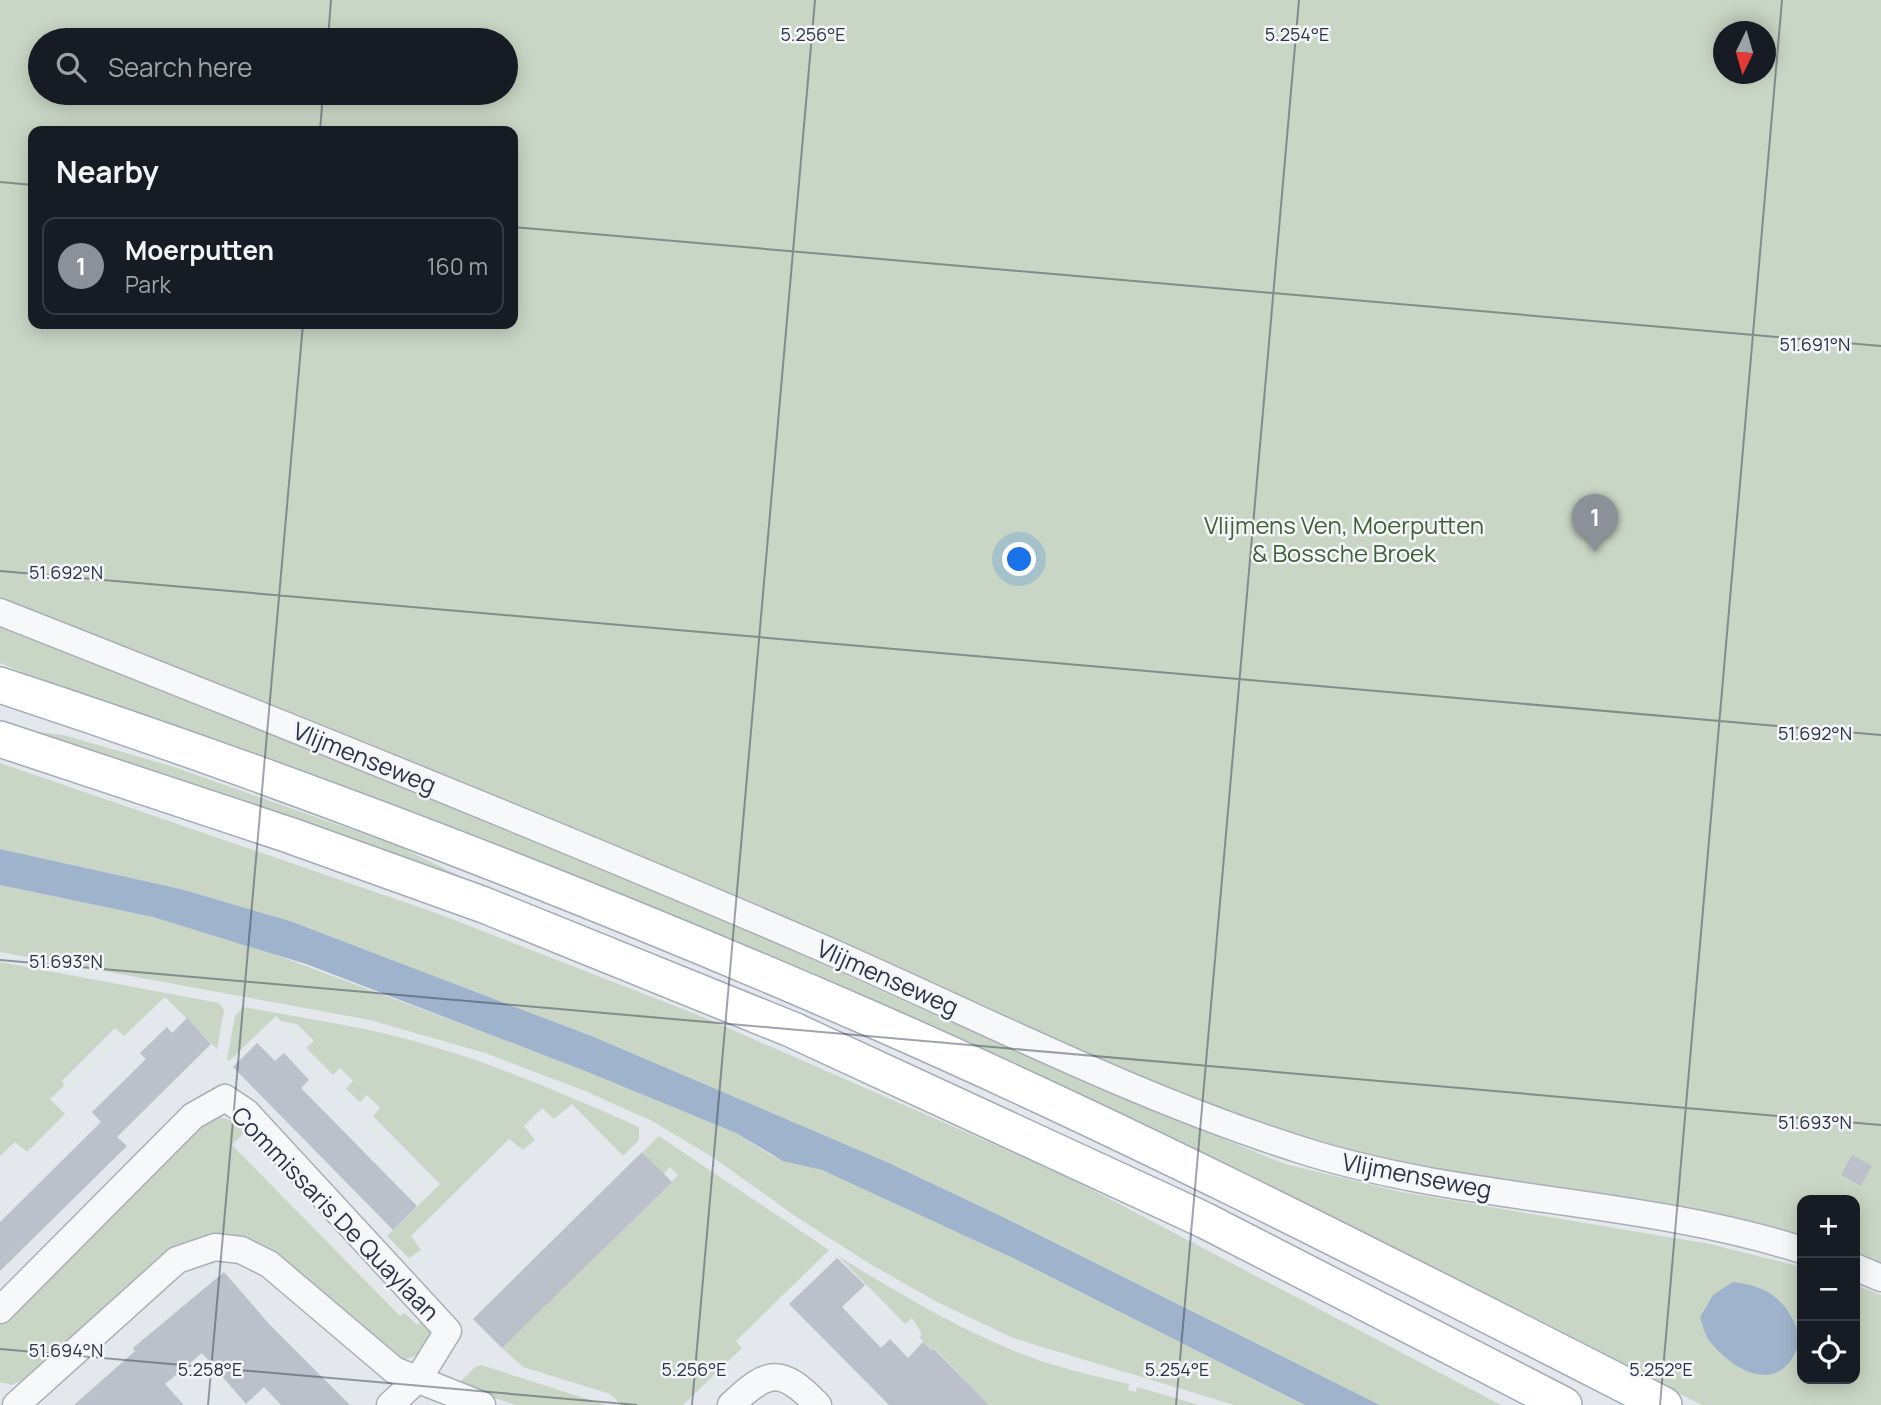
<!DOCTYPE html>
<html lang="en">
<head>
<meta charset="utf-8">
<style>
	:root { --surface:#171b24; --page:#242831; --text:#f1f3f6; --muted:#9ea1a6; --line:#363941; --accent:#8c9099 }
	body { margin:0; font-family:Manrope,sans-serif; background:var(--page); color:var(--text) }
	.controls { position:absolute; right:21px; bottom:21px; display:grid; overflow:hidden; border-radius:14px; box-shadow:0 4px 18px #0003 }
	.controls button { width:63px; height:63px; display:grid; place-items:center; padding:0; border:0; border-bottom:2px solid var(--line); background:var(--surface); color:var(--text); font:35px sans-serif }
	.compass { position:absolute; left:1713px; top:21px; width:63px; height:63px; border-radius:50%; background:var(--surface); box-shadow:0 4px 18px #0003; rotate:185deg }
	.you { position:absolute; left:1020px; top:560px; width:24px; height:24px; margin:-18px; border:5px solid #fff; border-radius:50%; background:#1a73e8; box-shadow:0 0 0 10px #1a73e833 }
	.badge { display:grid; place-items:center; width:46px; height:46px; border-radius:50%; background:var(--accent); color:#fff; font-size:23px; font-weight:700 }
	.pin { position:absolute; translate:-50% -58px; filter:drop-shadow(0 2px 4px #0008) }
	.pin::after { content:''; position:absolute; top:37px; width:24px; height:21px; background:inherit; clip-path:polygon(0 0,100% 0,50% 100%) }
	.list { margin:0; padding:0; list-style:none }
	h2 { display:flex; justify-content:space-between; align-items:center; height:91px; margin:0; padding:0 28px; font-size:30px }
	h2 small { font-size:23px; font-weight:400; color:var(--muted) }
	.list li { display:grid; grid-template-columns:46px 1fr auto; gap:21px; align-items:center; box-sizing:border-box; height:98px; margin:0 14px 14px; padding:0 14px; border:2px solid var(--line); border-radius:14px }
	.list b { display:block; font-size:26px; white-space:nowrap }
	.list p { margin:0; font-size:23px; white-space:nowrap; color:var(--muted) }
	.list em { font-size:23px; font-style:normal; color:var(--muted) }
	.icon { flex:none; width:38px; height:38px; fill:none; stroke:currentColor; stroke-width:2; stroke-linecap:round; stroke-linejoin:round }
	.map { position:relative; flex:none; width:1881px; height:1405px; overflow:hidden }
	.search { position:absolute; background:var(--surface); box-shadow:0 4px 18px #0003; left:28px; top:28px; width:490px; height:77px; display:flex; align-items:center; gap:18px; box-sizing:border-box; padding:0 24px; border-radius:38px; color:var(--muted); font-size:26px }
	.panel { position:absolute; background:var(--surface); box-shadow:0 4px 18px #0003; left:28px; top:126px; width:490px; height:203px; border-radius:14px }
	.map>svg:first-child { display:block }
	.green { fill:#c9d6c5; fill-rule:evenodd }
	.water { fill:#9fb4cc }
	.building { fill:#bbc0ca }
	.lines { fill:none; stroke-linecap:round; stroke-linejoin:round }
	.minor-casing { stroke:#a9aeb7; stroke-width:29 }
	.major-casing { stroke:#a3abb8; stroke-width:38 }
	.minor { stroke:#f7f8fa; stroke-width:26 }
	.major { stroke:#fff; stroke-width:35 }
	.ticks { fill:none; stroke:#2b3445; stroke-width:2; stroke-opacity:0.45 }
	.labels { text-anchor:middle; dominant-baseline:central; stroke-width:5; stroke-linejoin:round; paint-order:stroke }
	.park-label { font-size:24px; fill:#3f6138; stroke:#f4f6f9 }
	.street-label { font-size:24px; fill:#2b3445; stroke:#f4f6f9 }
	.ticks-label { font-size:18px; text-anchor:middle; fill:#2b3445; stroke:#f4f6f9; stroke-width:5; stroke-linejoin:round; paint-order:stroke }
</style>
</head>
<body>
<div class="map">
<svg width="1881" height="1405" viewBox="0 0 1881 1405">
	<rect width="100%" height="100%" fill="#e4e7ec"/>
	<path class="green" d="M0,0h1881v1271l-26,-11v-60h-53v43l-423,-85 -164,-42 -541,-244 -171,-73 -503,-200zM1724,32h42v42h-42zM40,40h466v53h-466zM33,131h480v193h-480z
		M0,621l663,271 427,193 195,79 116,28 309,52 92,23v112h53v-94l26,10v110h-179l-470,-232 -1232,-510z
		M30,731l33,4 108,31 227,80 87,42z
		M0,763l439,151 264,103 365,160 433,228h-121l-377,-188 -114,-54 -295,-126 -304,-116 -109,-32 -181,-40z
		M0,885l153,32 88,25 347,129 148,62 36,23 50,14 191,88 292,147h-71l-221,-67 -76,-36 -67,-38 -75,-48 -81,-58 -62,-37 -67,-30 -100,-38 -115,-33 -370,-68z
		M0,962l219,41 5,7 -7,39 -52,-52 -41,39 -9,-8 -53,53 2,5 -14,13 15,15 -38,38 -12,-10 -15,14z
		M243,1007c56,11 113,18 167,33 79,21 155,54 229,87v13l-16,16 -51,-52 -18,15 -12,-11 -18,18 11,14 -12,10 -14,-11 -98,97 10,14 -12,8 -22,-22 53,-52 -67,-68 7,-8 -13,-13 -7,7 -14,-13 7,-8 -13,-13 -7,7 -27,-27 8,-7 -17,-17 -16,-3 -5,-5 -47,45 -2,-2 8,-43z
		M218,1117l16,4 10,12 -12,12 168,171 5,-3 12,12 8,-9 7,16 -14,23 -14,5 -14,-6c-24,-21 -49,-42 -73,-64 -47,-41 -81,-76 -146,-40l-146,129 -13,6 -12,-3v-58l203,-200z
		M659,1136l170,114 -93,91 6,7 -59,57h-61l-12,-11 -87,-27 -21,-19 176,-173 -8,-8 -7,8 -20,-23z
		M838,1256c56,34 113,69 174,94 38,16 79,25 117,34l-1,6 8,2 1,-5 62,18h-210l-54,-56 -3,2 -13,-14 3,-3 -10,-16 -7,6z
		M481,1365l125,40h-90l-60,-19 19,-19z"/>
	<path class="water" d="M0,849l181,40 109,32 304,116 295,126 114,54 377,188h-75l-292,-147 -191,-88 -39,-9 -47,-28 -148,-61 -282,-108 -153,-47 -153,-32z
		M1733,1282c39,4 57,22 68,59 -4,7 -8,18 -14,24 -23,24 -59,-1 -76,-22 -6,-6 -8,-18 -11,-26l13,-22z"/>
	<path class="building" d="M187,1018l24,26 -94,93 10,9 -127,125v-49l101,-100 -9,-10 54,-53 -6,-6 27,-26 5,6z
		M257,1043l18,18 9,-8 25,27 -8,8 116,118 -24,24 -160,-163z
		M642,1152l30,30 -170,166 -29,-29z
		M1852,1155l20,11 -11,20 -20,-11z
		M837,1258l28,27 -23,22 39,41 9,-9 18,19 15,-16 9,9 2,-2 55,56h-100l-100,-101z
		M224,1272l46,53 80,80h-69l-17,-18 -18,17 -44,-51 -37,31 19,21h-110l61,-54 -2,-3z"/>
	<g class="lines">
		<g class="minor-casing">
			<path id="minor" d="M0,612c272,107 544,216 813,332 161,70 320,153 488,206 163,52 338,48 501,100
				M1855,1267l26,11
				M0,1310l193,-194 32,-18 21,14 202,219 -29,47 -29,27
				M16,1405l161,-145 38,-13 26,3 28,14 125,106 88,35
				M731,1405c37,-36 50,-38 87,0"/>
		</g>
		<g class="major-casing">
			<path id="major" d="M0,685c295,97 584,209 869,333 270,118 532,253 795,387
				M0,739l289,96 195,70 309,125 411,190 360,185"/>
		</g>
		<use href="#minor" class="minor"/>
		<use href="#major" class="major"/>
	</g>
	<path class="ticks" d="M328,40l3,-40M320,131l3,-38M0,182l33,3M513,227l1368,119M0,571l1881,164M0,960l1881,165M0,1349l637,56M208,1405l95,-1081M692,1405l123,-1405M1176,1405l123,-1405M1660,1405l122,-1405"/>
	<g class="labels">
		<g class="park-label">
			<text x="1344" y="524">Vlijmens Ven, Moerputten<tspan x="1344" dy="28">&amp; Bossche Broek</tspan></text>
		</g>
		<g class="street-label">
			<text transform="translate(365 757) rotate(22)">Vlijmenseweg</text>
			<text transform="translate(888 977) rotate(24)">Vlijmenseweg</text>
			<text transform="translate(1417 1175) rotate(11)">Vlijmenseweg</text>
			<text transform="translate(336 1213) rotate(46)">Commissaris De Quaylaan</text>
		</g>
	</g>
	<g class="ticks-label">
		<text x="813" y="41">5.256°E</text>
		<text x="1297" y="41">5.254°E</text>
		<text x="1815" y="351">51.691°N</text>
		<text x="66" y="579">51.692°N</text>
		<text x="1815" y="740">51.692°N</text>
		<text x="66" y="968">51.693°N</text>
		<text x="1815" y="1129">51.693°N</text>
		<text x="66" y="1357">51.694°N</text>
		<text x="210" y="1376">5.258°E</text>
		<text x="694" y="1376">5.256°E</text>
		<text x="1177" y="1376">5.254°E</text>
		<text x="1661" y="1376">5.252°E</text>
	</g>
</svg>
<div class="controls">
<button>+</button>
<button>−</button>
<button><svg class="icon" aria-label="locate" viewBox="0 0 24 24"><circle cx="12" cy="12" r="6"/><path d="M12 2v4M12 18v4M2 12h4M18 12h4"/></svg></button>
</div>
<svg class="compass" viewBox="-18 -18 36 36"><path d="M0-13l5 13h-10z" fill="#e53935"/><path d="M0 13l5-13h-10z" fill="#9ea1a6"/></svg>
<div class="you"></div>
<div class="pin badge" style="left:1595px;top:552px">1</div>
<div class="search"><svg class="icon" aria-label="search" viewBox="0 0 24 24"><circle cx="10" cy="10" r="6"/><path d="M15 15l6 6"/></svg>Search here</div>
<section class="panel">
<h2>Nearby<small></small></h2>
<ul class="list">
<li><span class="badge">1</span><div><b>Moerputten</b><p>Park</p></div><em>160 m</em></li>
</ul>
</section>
</div>
</body>
</html>
